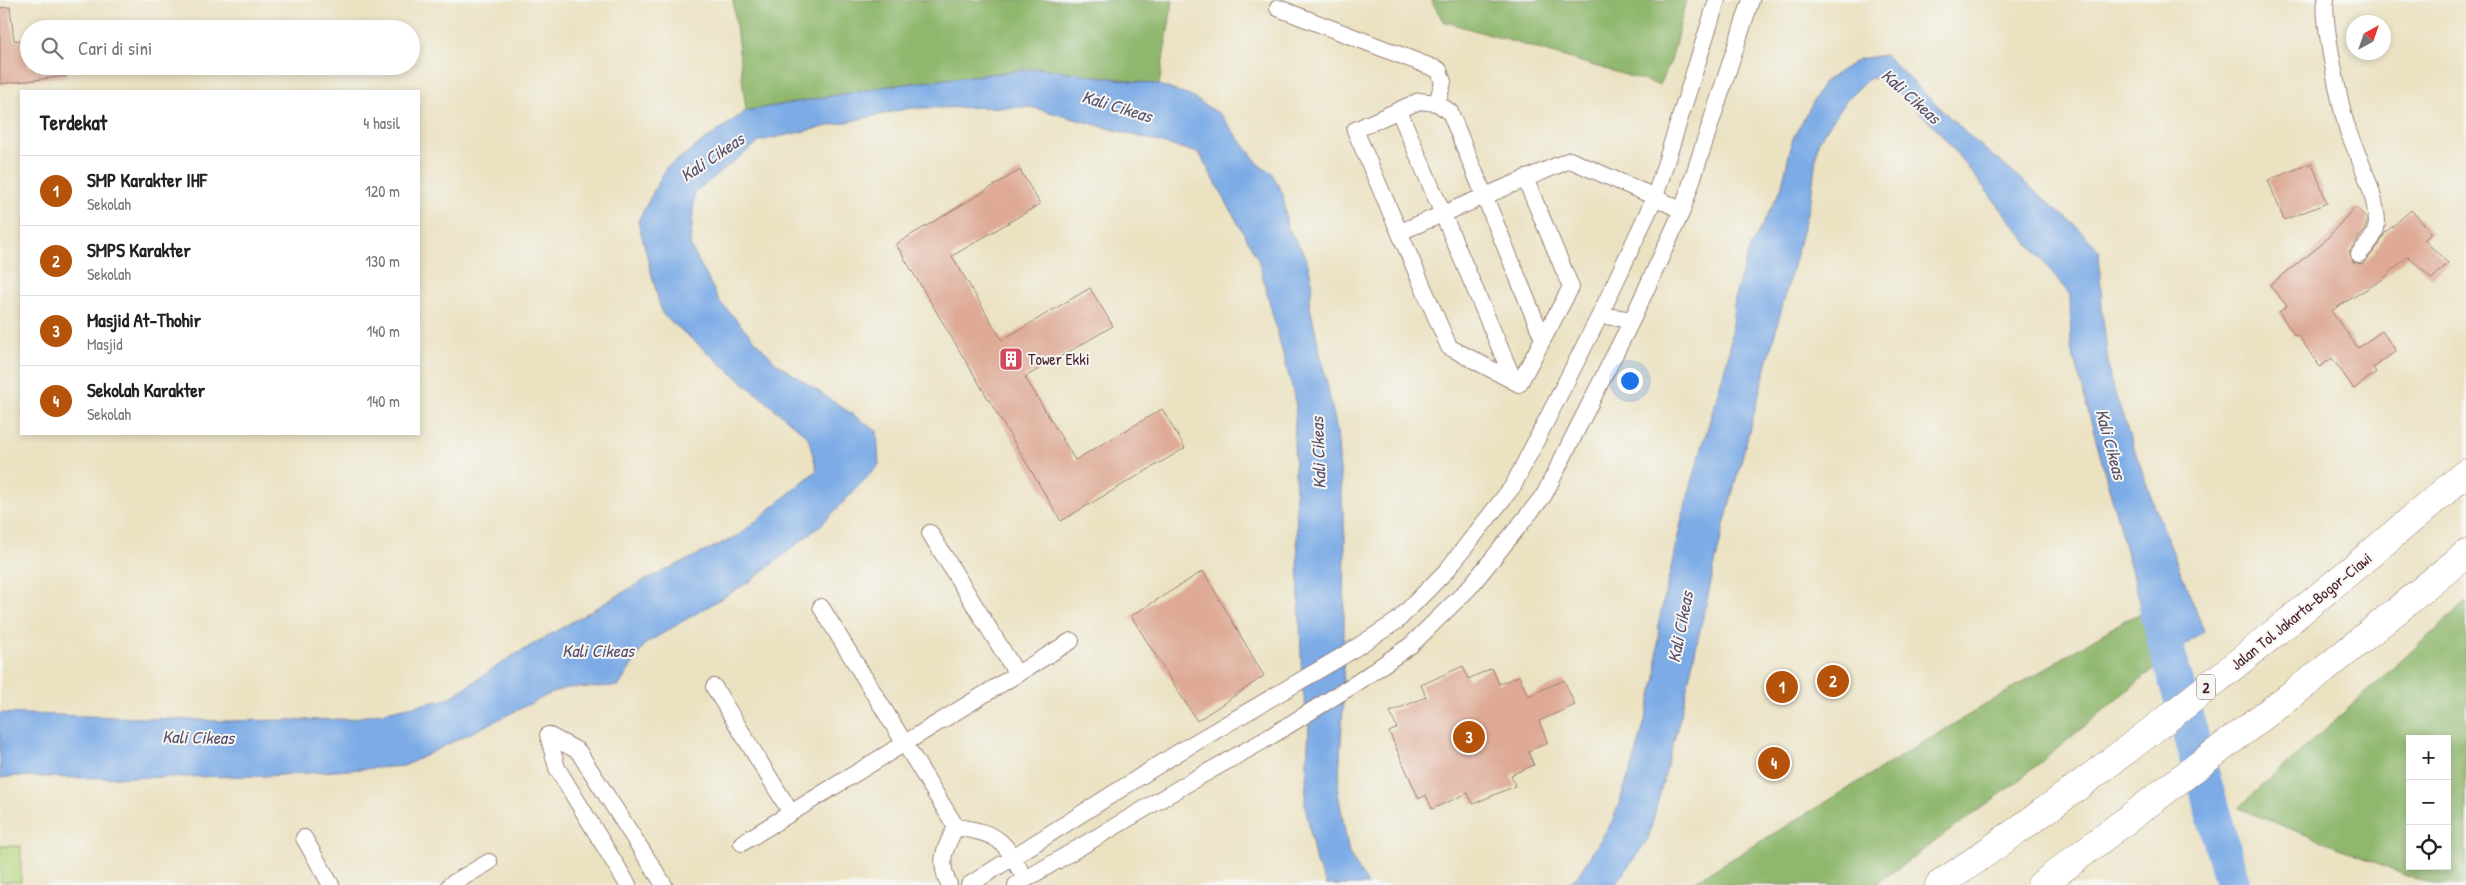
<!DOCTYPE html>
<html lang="id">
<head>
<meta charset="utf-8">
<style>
	:root { --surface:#fff; --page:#f2f2f2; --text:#222; --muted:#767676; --line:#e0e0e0; --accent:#b45309 }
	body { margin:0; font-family:"Patrick Hand",sans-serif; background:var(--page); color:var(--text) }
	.controls { position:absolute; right:15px; bottom:15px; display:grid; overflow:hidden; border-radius:0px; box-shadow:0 2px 8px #0003 }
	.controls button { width:45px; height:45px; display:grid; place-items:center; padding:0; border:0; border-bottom:1px solid var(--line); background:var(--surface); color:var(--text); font:25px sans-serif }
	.compass { position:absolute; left:2346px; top:15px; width:45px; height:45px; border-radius:50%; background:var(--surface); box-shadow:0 2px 8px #0003; rotate:40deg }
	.you { position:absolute; left:1629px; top:380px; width:18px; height:18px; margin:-12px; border:4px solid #fff; border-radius:50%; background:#1a73e8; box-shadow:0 0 0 8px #1a73e833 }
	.badge { display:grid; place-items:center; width:32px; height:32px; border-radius:50%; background:var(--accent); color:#fff; font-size:16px; font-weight:700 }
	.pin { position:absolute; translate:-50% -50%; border:2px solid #fff; box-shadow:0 1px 5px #0006 }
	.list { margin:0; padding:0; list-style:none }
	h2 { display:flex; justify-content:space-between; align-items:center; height:65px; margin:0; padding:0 20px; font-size:21px }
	h2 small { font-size:16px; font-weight:400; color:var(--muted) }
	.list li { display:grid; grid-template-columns:32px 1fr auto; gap:15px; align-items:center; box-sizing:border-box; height:70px; padding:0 20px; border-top:1px solid var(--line) }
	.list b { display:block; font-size:19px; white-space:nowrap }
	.list p { margin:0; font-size:16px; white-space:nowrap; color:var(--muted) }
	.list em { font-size:16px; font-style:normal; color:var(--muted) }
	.icon { flex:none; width:28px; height:28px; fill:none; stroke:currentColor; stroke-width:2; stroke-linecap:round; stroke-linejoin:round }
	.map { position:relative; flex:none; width:2466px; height:885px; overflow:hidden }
	.search { position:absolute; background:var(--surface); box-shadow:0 2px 8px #0003; left:20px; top:20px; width:400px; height:55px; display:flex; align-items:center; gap:12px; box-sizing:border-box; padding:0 18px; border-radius:28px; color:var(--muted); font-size:19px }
	.panel { position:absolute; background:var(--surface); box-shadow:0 2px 8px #0003; left:20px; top:90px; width:400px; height:345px; border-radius:0px }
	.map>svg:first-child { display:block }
	.green { fill:#b4d67e; stroke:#7f7a54 }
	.forest { fill:#8fb76d; stroke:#6c6b4c; fill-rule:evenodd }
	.water { fill:#7babe6; stroke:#626588 }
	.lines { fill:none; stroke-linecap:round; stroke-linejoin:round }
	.river { stroke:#7babe6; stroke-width:35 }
	.building { fill:#deaa96 }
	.minor-casing { stroke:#9a8076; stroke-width:18 }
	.motorway-casing { stroke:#9a8076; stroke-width:29 }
	.minor { stroke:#fff; stroke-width:16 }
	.motorway { stroke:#fff; stroke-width:28 }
	.labels { text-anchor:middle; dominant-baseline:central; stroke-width:4; stroke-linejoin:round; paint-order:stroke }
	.shield { fill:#f6f6f2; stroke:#7e6067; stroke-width:1 }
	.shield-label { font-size:15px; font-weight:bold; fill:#4a1f2b }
	.poi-label { font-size:16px; fill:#4a1f2b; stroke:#f6f6f2; text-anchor:start }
	.street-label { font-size:16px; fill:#4a1f2b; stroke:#f6f6f2 }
	.water-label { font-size:18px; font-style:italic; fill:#5b506c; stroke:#f6f6f2 }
</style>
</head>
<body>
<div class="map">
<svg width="2466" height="885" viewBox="0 0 2466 885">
	<rect width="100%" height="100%" fill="#f6f6f2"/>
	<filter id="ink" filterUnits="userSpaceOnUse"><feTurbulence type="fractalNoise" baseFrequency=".02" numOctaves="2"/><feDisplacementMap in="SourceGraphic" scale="10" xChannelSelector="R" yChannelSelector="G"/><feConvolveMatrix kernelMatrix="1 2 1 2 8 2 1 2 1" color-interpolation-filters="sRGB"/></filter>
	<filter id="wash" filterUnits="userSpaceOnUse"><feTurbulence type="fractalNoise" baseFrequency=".0096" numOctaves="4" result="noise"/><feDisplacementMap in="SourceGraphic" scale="20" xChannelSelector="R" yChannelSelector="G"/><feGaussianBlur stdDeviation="1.12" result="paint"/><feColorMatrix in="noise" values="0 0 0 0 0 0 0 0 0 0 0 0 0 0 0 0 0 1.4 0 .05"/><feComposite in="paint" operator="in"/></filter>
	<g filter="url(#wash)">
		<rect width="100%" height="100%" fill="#ebe2c2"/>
		<path class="green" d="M0,846h21v36h-21z"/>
		<path class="forest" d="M733,0h440l-14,85 -119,-17 -152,18 -142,25z
			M1431,0h255l-15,61 -12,24 -216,-64z
			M2466,602v283h-34l-194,-77zM2410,739h37v127h-37z
			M2143,613l18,50 -148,122 -138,100h-186l436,-265z"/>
		<path class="water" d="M1885,55l82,79 109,92 23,24 3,60 8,69 42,121 52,131 -43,32 -18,-50 -72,-265 -1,-53 -133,-166 -54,-50 -14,-1 -25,25 -26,39 -7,56 -89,335 -42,185 -32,121 -33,46h-49l11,-8 36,-57 23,-65 20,-77 3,-57 25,-111 45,-156 6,-58 13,-44 33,-63 12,-51 31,-56 35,-23z
			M1040,68l119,17 31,11 30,18 41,53 10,5 12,22 4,33 19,30 7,27 -4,18 28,128 8,108 -2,170 -5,85 11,60 19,32h-41l-11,-22 -11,-59 4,-79 -7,-40 -8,-245 2,-37 -38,-144 -59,-106 -168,-46 -121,1 -150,33 -65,51 -5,53 30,57 55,60 102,69 2,34 -58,60 -69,55 -107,64 -26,42 -53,2 -14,5 -148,73 -139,10 -189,2 -59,-2 -17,2v-65l226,8 125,-2 97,-20 63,-42 130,-75 98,-47 78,-65 -9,-33 -146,-123 -24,-93 28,-53 80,-57 142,-25z"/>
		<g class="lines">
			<path class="river" d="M2156,610l77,275"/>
		</g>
		<g id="blocks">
			<path class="building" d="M10,7l4,33 15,1v25h38v10l-67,8v-76z
				M2312,163l15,40 -43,17 -16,-40z
				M1020,170l20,34 -88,52 50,84 88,-52 23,38 -88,51 50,83 87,-51 23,39 -124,73 -165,-277z
				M2355,207l11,10 1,4 -3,10 -15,20 4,11 9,2 4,-3 13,-16 6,-12 26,-23 21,23 -8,7 24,23 -16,16 -24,-23 -25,23 -52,32 27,37 24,-17 14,20 -23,17 3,4 -22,17 -22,-31 -12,9 -22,-32 -3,1 -16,-24 8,-6 -17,-21 51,-40z
				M1203,571l61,105 -67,45 -66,-105z
				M1463,666l5,13 24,-11 7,16 20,-8 9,20 36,-16 11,25 -36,16 9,22 -20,8 6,14 -23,10 4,11 -42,18 -5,-11 -36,16 -6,-14 -7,4 -30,-67 8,-4 -7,-16 36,-15 -5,-12z"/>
		</g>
	</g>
	<g filter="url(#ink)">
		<use href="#blocks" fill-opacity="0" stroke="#9a8076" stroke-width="1"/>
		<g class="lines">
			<g class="minor-casing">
				<path id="minor" d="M2326,0c-4,20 15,109 22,131 11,28 27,60 29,90 0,14 -10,24 -18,33
					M1278,8l161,62 4,12 -6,21
					M1399,111l115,270
					M1525,178l46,109 -52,97 -70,-37 -94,-217 64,-29 18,2 13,9 93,227
					M1400,232l170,-72 85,37 27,14
					M1600,315l32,5
					M930,533l87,141
					M821,607l135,220
					M714,687l77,126
					M548,735l30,16 86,134
					M548,735l9,33 71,117
					M956,827c46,7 47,13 69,52
					M304,838l27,47
					M742,843l329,-202
					M450,885l39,-23
					M949,885c-11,-24 -5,-36 7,-58
					M969,885l210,-133 167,-98 51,-33 50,-51 66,-84 87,-171 55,-118 62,-197
					M1016,885l179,-106 68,-38 95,-59 53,-37 58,-57 75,-93 88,-175 50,-109 69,-211"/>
			</g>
			<g class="motorway-casing">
				<path id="motorway" d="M1939,885c185,-125 357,-267 527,-412
					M2041,885l283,-215 142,-116"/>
			</g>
			<use href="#minor" class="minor"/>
			<use href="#motorway" class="motorway"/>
		</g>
	</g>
	<defs>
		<g id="building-square" transform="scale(1.25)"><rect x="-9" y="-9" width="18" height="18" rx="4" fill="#d1495b" stroke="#f6f6f2"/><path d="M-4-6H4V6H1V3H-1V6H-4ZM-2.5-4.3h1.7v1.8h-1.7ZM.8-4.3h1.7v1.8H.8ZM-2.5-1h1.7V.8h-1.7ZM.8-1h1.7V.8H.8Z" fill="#fff"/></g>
	</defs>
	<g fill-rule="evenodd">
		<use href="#building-square" x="1011" y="359"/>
	</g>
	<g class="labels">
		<rect class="shield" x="2197" y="674.5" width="18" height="25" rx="4"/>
		<g class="shield-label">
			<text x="2206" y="687">2</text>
		</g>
		<g class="poi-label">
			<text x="1028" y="359">Tower Ekki</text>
		</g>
		<g class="street-label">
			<text transform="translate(2301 611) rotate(-39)">Jalan Tol Jakarta–Bogor–Ciawi</text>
		</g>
		<g class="water-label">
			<text transform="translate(1911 96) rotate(42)">Kali Cikeas</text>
			<text transform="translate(1117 106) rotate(17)">Kali Cikeas</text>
			<text transform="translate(712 157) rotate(-34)">Kali Cikeas</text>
			<text transform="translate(2111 444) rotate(75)">Kali Cikeas</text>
			<text transform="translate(1318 453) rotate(-92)">Kali Cikeas</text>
			<text transform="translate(1680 627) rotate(-79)">Kali Cikeas</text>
			<text x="598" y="650">Kali Cikeas</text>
			<text transform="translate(198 737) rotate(1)">Kali Cikeas</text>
		</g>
	</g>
</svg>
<div class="controls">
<button>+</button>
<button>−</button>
<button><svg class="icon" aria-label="locate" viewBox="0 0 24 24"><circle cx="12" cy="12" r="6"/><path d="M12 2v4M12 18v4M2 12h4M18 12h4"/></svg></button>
</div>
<svg class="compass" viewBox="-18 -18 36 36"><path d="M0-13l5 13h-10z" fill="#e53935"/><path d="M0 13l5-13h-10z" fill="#767676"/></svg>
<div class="you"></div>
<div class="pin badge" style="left:1782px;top:687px">1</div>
<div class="pin badge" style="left:1833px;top:681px">2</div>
<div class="pin badge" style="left:1469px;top:737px">3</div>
<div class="pin badge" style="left:1774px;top:763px">4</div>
<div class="search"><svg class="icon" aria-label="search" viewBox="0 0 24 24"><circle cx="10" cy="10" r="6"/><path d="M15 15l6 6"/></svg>Cari di sini</div>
<section class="panel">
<h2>Terdekat<small>4 hasil</small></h2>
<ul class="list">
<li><span class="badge">1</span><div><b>SMP Karakter IHF</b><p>Sekolah</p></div><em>120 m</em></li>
<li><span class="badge">2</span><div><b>SMPS Karakter</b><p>Sekolah</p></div><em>130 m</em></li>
<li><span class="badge">3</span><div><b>Masjid At-Thohir</b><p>Masjid</p></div><em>140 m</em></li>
<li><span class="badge">4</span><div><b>Sekolah Karakter</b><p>Sekolah</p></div><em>140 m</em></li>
</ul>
</section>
</div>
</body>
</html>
